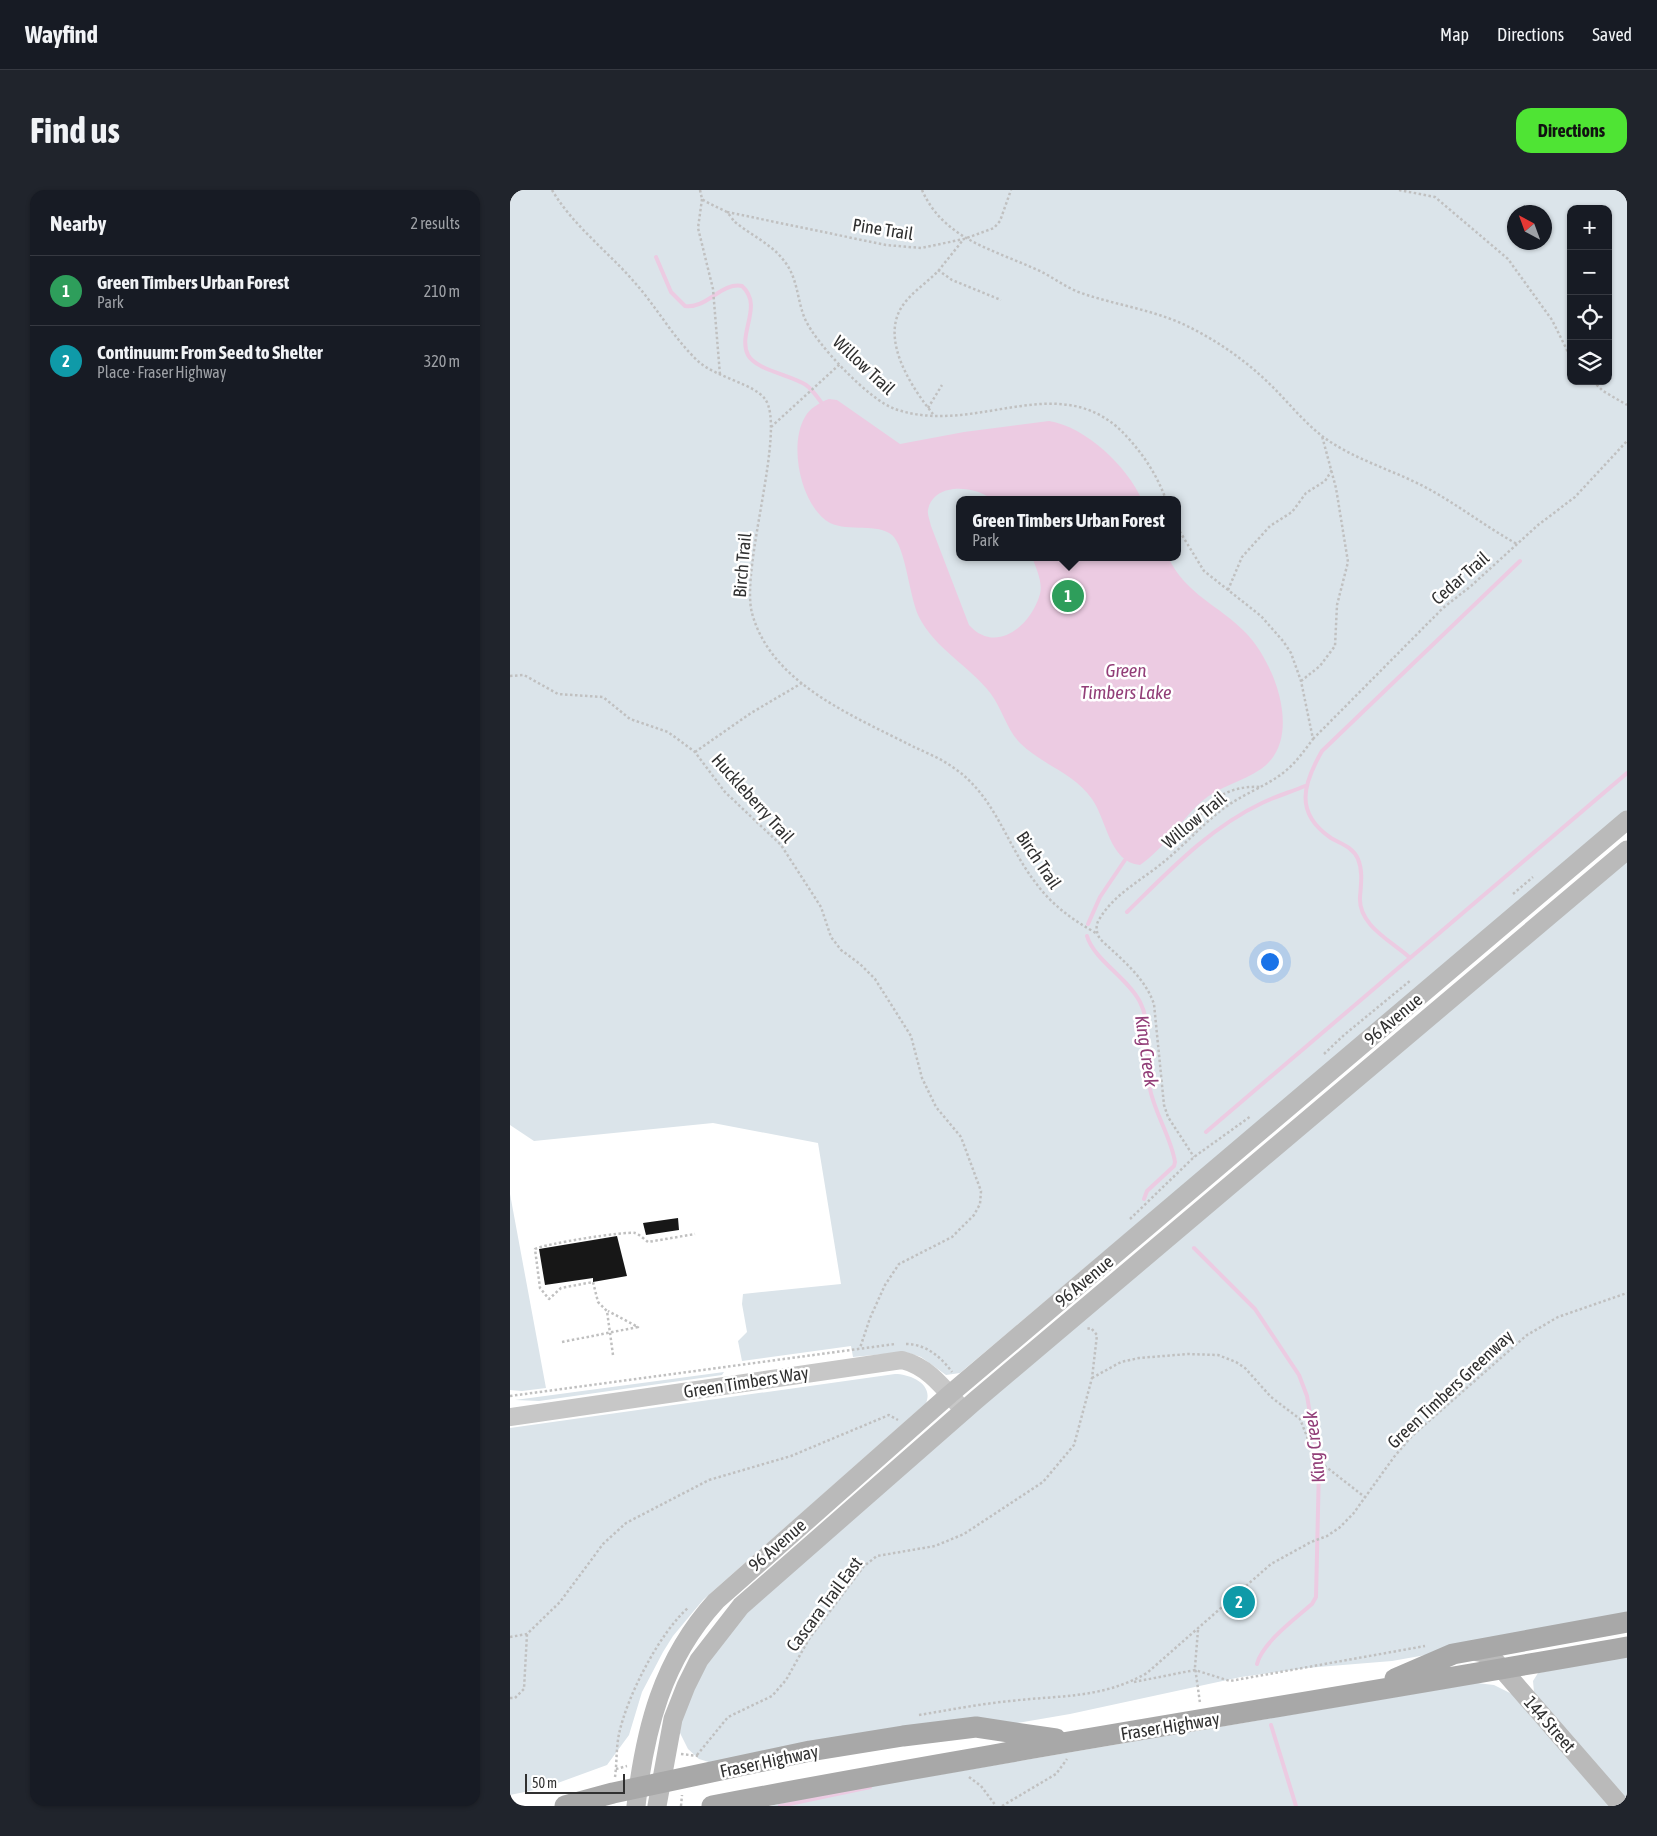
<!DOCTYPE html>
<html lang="en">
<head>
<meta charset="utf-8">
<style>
	:root { --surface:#171b24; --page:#20242c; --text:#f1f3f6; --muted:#9ea1a6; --line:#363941; --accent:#4fe434 }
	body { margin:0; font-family:"Asap Condensed",sans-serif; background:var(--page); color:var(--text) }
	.controls { position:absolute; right:15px; top:15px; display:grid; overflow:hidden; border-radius:10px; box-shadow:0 1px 4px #0004 }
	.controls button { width:45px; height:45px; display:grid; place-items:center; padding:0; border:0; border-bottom:1px solid var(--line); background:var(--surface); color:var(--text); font:25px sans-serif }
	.compass { position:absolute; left:997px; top:15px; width:45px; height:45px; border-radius:50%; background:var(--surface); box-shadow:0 1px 4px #0004; rotate:319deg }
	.scale { position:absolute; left:15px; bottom:12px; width:100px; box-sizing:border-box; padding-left:5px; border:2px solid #303030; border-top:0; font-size:14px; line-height:18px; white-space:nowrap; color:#303030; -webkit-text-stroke:4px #fff; paint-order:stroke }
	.you { position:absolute; left:759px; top:771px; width:18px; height:18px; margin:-12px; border:4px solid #fff; border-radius:50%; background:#1a73e8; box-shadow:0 0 0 8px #1a73e833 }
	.badge { display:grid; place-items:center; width:32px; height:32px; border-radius:50%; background:var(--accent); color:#fff; font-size:16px; font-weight:700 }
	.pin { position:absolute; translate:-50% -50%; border:2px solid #fff; box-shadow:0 1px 5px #0006 }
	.popup { position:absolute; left:446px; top:306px; width:225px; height:65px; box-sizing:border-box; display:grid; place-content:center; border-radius:10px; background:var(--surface); filter:drop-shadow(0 1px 4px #0005); font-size:16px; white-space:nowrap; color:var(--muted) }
	.popup b { font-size:19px; color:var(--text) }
	.popup::after { content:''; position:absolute; left:50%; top:100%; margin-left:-10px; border:10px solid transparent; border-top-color:var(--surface) }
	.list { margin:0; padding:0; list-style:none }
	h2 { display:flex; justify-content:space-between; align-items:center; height:65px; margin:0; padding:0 20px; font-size:21px }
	h2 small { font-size:16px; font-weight:400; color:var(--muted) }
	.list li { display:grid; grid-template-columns:32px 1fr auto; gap:15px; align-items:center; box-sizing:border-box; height:70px; padding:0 20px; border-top:1px solid var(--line) }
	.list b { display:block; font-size:19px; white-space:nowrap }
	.list p { margin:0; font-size:16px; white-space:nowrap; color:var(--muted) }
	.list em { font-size:16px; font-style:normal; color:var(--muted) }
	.icon { flex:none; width:28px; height:28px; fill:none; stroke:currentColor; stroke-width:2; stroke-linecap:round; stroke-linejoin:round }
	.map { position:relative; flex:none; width:1117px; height:1616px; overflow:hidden; border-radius:15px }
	header { display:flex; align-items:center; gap:30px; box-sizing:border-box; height:70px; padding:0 25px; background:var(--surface); border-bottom:1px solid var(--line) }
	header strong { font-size:24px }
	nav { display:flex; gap:28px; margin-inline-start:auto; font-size:18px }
	.intro { display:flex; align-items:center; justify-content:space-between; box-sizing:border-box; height:120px; padding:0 30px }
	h1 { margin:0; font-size:35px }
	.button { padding:12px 22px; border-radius:15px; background:var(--accent); color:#111; font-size:18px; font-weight:700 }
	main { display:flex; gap:30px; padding:0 30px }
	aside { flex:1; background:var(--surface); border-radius:15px; box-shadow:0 1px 4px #0004 }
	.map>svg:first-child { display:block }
	.green { fill:#dbe4ea; fill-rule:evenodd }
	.water { fill:#eccbe2 }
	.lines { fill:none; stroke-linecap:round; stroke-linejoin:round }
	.stream { stroke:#eccbe2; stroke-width:4 }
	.building { fill:#171717 }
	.path { stroke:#c0c0c0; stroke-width:2.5; stroke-dasharray:2.5 2.5; stroke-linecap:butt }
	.tertiary { stroke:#c7c7c7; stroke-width:18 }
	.secondary { stroke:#bababa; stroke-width:19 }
	.primary { stroke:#a8a8a8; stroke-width:21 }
	.labels { text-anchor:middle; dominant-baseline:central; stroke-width:5; stroke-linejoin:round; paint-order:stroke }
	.street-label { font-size:18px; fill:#303030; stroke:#fff }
	.water-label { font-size:19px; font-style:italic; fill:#923e78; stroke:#fff }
</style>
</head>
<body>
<header>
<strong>Wayfind</strong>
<nav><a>Map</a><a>Directions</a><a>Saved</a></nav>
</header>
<div class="intro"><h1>Find us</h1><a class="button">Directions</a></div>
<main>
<aside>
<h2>Nearby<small>2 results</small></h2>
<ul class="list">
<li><span class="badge" style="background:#2e9e5b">1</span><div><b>Green Timbers Urban Forest</b><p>Park</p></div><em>210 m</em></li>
<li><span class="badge" style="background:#0f9aa8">2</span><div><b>Continuum: From Seed to Shelter</b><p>Place · Fraser Highway</p></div><em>320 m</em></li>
</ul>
</aside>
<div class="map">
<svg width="1117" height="1616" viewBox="0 0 1117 1616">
	<rect width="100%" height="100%" fill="#fff"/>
	<path class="green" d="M0,0h1117v621l-667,562 -14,2 -25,-18 -16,-5 -52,5 -2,-11 -109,15 -4,-20 9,-9 -5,-28 1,-10 98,-10 -23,-141 -105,-20 -179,18 -24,-16zM1061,19h37v172h-37zM1004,22h30v30h-30zM449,310h218v57h-218z
		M1117,668v761l-235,42 -86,7 -65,9 -171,37 -65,11 -293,38 -13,-4 -11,-10 -8,-16 1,-16 23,-51 38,-49 240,-212z
		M0,1004l36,194 -24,3 -12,-1z
		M214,1182l-2,3 -183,26 -24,-1z
		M385,1184c15,0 39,10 31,29l-223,197 -30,36 -10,16 -21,40 -13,43 -22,30 -63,23 -34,7v-367z
		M1117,1465v150l-93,-113 -1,-11 5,-8z
		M967,1493l17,2 18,9 97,112h-839l44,-10z"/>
	<path class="water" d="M319,209l8,1 63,44 64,-12 85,-11c37,6 78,45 93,79h-149c-17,-14 -59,-19 -65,10 -1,4 2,11 3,16l38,99c27,30 62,1 71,-31 3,-12 -4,-26 -8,-37h136c18,38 51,48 78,76 29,30 58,106 15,136 -19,13 -42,17 -60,33 -22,20 -36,46 -61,63 -31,-3 -33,-45 -48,-66 -18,-26 -50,-34 -72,-56 -13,-13 -18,-34 -29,-49 -21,-28 -56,-45 -72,-77 -10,-21 -13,-69 -27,-82 -14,-12 -43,-3 -62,-12 -29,-16 -42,-78 -25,-106 4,-8 15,-15 24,-18z"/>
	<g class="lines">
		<path class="stream" d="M146,67l15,35 14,14c22,3 36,-24 57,-20 22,20 -5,47 6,69 8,15 43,20 58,30 6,4 11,12 15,17
			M617,722c41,-40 82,-84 135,-109 14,-7 29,-11 43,-17
			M578,734l12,-27 25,-37
			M577,746c7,24 41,42 53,66 13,25 5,59 10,87 5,25 21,48 25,73l-1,4 -27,25 -3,8
			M899,767c-18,-16 -51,-32 -49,-60 1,-13 3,-26 -2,-38 -5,-12 -17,-15 -27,-21 -37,-25 -28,-54 -9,-87l198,-190
			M696,942l421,-359
			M684,1058l61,61 44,66 8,21 12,71 -3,130 -4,7c-16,14 -50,39 -55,60
			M761,1535l25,81
			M270,1616l90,-19"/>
	</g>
	<path class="building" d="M168,1028l1,12 -33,5 -3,-12z
		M107,1046l10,40 -34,6v-4l-48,7 -6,-36z"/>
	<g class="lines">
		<path class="path" d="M42,0c21,36 57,62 84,94 22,25 38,55 63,78 17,15 55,22 66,37 22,29 -25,169 -13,214 19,71 102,103 162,134 13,6 28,12 40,21 41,28 52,76 81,114 17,23 36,37 61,51
			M190,0l2,9c7,5 15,8 23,12 4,2 7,8 10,11 17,14 37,22 50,40 13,17 12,38 20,57 11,25 64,81 90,90 83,29 168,-46 234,30 16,18 29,38 37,61
			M412,0c21,48 69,59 111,78 18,7 32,20 51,26 33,11 69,16 101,31 27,13 53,30 75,50 22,19 39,43 62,61 33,25 76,35 112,56 28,16 54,36 83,52
			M889,0l36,7 73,62 44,61 19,38
			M192,9l-4,29 15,61 7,86
			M217,22l159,33 35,3 43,-9 30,-11 6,-7 11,-31
			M428,80l14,10 49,20
			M1083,191l10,10 24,14
			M418,218l14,-23
			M423,224c-21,-26 -54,-75 -30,-109 9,-13 25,-23 36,-35 8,-10 16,-20 24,-30
			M261,237l69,-63
			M667,337l27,44 57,45 22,25 8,12 10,28 12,58c-9,12 -18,25 -30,34 -16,12 -34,19 -50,29 -25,16 -44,39 -67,58 -21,18 -51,33 -66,58 -5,7 -4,14 0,21 21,20 44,37 54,65l10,101 4,12 26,40
			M718,400l14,-33 28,-31 22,-14 14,-19 19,-12 7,-11
			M0,486l14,-1 34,19 45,3 27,22 38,13 27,20 30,40 56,53 40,62 10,30 10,13 19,14 15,15 36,57 11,42 14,29 25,30 20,54 -1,13 -6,11 -22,22 -53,27 -14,21 -15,33 -10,30
			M791,491l19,-15 15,-20 2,-41 11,-43 -12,-74 -14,-52
			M803,549l130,-131 28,-22 67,-61 37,-28 52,-56
			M185,562l56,-39 51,-30
			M683,643c9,-31 35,-48 67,-46
			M1003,704l20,-17
			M814,864l20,-19 67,-55
			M620,1029l64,-62 57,-41
			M52,1152l76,-15 -30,-16
			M396,1154c20,0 35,13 46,28
			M103,1165l-6,-44 -9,-9 -5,-20 -32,6 -12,11 -9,-11 -5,-39c9,-5 90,-18 100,-16 4,1 9,6 13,9l47,-8
			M582,1188l29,-16 18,-4 49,-4 30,1 18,7 9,6 26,29 29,22 16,40 50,39
			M0,1206l385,-52
			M688,1440l-3,37 5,36
			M0,1447l17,-3 33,-32 43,-58 23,-21 83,-43 82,-24 98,-41 9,5
			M624,1492l61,-12 35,11 195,-35
			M0,1508h5l9,-9 3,-55
			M409,1525c30,-5 61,-11 91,-14 51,-6 91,-2 137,-28l124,-109 40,-22 16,-6 12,-8 14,-14 41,-57 18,-21 115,-101 31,-18 69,-24
			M171,1564l17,2
			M187,1565l31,-38 44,-21 14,-16 23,-41 55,-73 13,-10 58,-10 29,-12 79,-52 31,-37 18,-67 5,-43 -6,-7 -5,1
			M106,1579l11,-3
			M105,1587c2,-14 1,-29 4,-43 8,-38 41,-102 70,-127
			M459,1587l12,9 15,20
			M171,1616l1,-11
			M492,1616l54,-32 11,-15"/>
		<path class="tertiary" d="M0,1227l392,-57c28,7 43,30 62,51"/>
		<path class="secondary" d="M963,1461l10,2 12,8 126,145
			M126,1616c9,-77 26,-146 80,-205l233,-206 678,-575
			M147,1616l16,-87 13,-33 13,-26 42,-54 235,-206 651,-550"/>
		<path class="primary" d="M885,1489l58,-25 174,-32
			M55,1616l48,-13 197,-42 93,-15 73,-9 80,12
			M202,1616c304,-58 610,-105 915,-159"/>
	</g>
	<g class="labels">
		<g class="street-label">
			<text transform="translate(373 39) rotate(9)">Pine Trail</text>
			<text transform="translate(354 175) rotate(43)">Willow Trail</text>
			<text transform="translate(232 375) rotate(-85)">Birch Trail</text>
			<text transform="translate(950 388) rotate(-41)">Cedar Trail</text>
			<text transform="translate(243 608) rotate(48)">Huckleberry Trail</text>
			<text transform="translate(684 630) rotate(-40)">Willow Trail</text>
			<text transform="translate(529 670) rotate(56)">Birch Trail</text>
			<text transform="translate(883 829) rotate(-40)">96 Avenue</text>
			<text transform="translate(574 1091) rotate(-40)">96 Avenue</text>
			<text transform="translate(236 1192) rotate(-9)">Green Timbers Way</text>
			<text transform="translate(940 1199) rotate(-43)">Green Timbers Greenway</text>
			<text transform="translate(267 1355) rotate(-41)">96 Avenue</text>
			<text transform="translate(314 1414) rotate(-53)">Cascara Trail East</text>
			<text transform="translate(1040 1534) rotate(49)">144 Street</text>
			<text transform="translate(660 1536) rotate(-9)">Fraser Highway</text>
			<text transform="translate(259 1571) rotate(-12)">Fraser Highway</text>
		</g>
		<g class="water-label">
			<text x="616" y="480">Green<tspan x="616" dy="22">Timbers Lake</tspan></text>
			<text transform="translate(637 861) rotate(82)">King Creek</text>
			<text transform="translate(804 1257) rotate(-97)">King Creek</text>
		</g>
	</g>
</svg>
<div class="controls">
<button>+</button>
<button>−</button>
<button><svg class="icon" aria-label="locate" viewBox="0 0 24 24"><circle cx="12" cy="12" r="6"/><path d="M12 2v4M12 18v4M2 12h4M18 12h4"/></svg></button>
<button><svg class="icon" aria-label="layers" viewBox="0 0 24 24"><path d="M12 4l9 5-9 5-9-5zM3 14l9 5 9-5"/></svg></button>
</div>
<svg class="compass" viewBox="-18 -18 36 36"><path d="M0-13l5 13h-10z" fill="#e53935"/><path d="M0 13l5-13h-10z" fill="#9ea1a6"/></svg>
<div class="scale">50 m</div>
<div class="you"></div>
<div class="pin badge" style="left:558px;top:406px;background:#2e9e5b">1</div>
<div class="popup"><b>Green Timbers Urban Forest</b>Park</div>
<div class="pin badge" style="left:729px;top:1412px;background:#0f9aa8">2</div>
</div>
</main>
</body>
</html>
